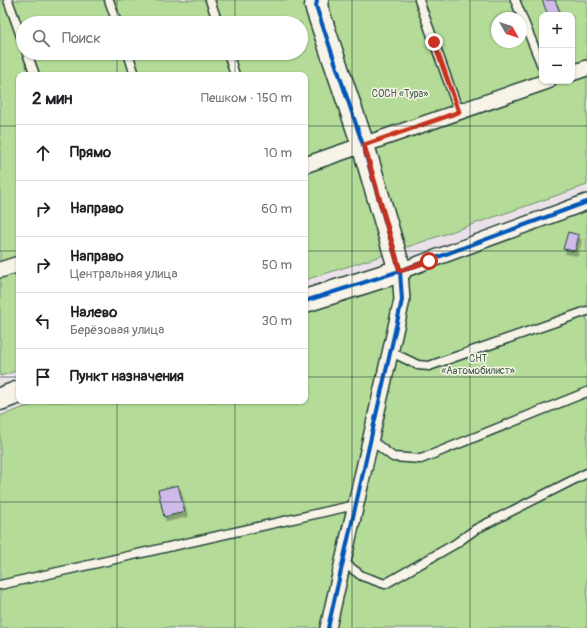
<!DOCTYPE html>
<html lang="ru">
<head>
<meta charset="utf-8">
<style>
	:root { --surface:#fff; --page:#f2f2f2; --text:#202124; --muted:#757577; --line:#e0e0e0 }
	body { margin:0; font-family:Pangolin,sans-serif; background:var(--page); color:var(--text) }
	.controls { position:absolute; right:12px; top:12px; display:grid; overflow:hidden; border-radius:8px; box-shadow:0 1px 3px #0004 }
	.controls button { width:36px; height:36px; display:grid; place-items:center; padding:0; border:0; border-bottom:1px solid var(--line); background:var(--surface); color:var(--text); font:20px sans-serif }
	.compass { position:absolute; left:491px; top:12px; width:36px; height:36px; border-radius:50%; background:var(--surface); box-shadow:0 1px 3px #0004; rotate:129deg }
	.stop { position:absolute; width:12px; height:12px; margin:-9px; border:3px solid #c8321e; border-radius:50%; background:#fff }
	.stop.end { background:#c8321e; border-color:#fff; box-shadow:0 1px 4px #0008 }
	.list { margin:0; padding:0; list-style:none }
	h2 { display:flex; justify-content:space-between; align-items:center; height:52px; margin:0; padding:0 16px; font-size:17px }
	h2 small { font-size:13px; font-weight:400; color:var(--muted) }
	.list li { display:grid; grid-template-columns:26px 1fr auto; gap:12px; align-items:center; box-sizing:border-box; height:56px; padding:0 16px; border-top:1px solid var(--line) }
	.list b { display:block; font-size:15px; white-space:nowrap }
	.list p { margin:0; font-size:13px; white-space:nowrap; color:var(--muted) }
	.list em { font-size:13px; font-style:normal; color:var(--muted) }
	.icon { flex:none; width:22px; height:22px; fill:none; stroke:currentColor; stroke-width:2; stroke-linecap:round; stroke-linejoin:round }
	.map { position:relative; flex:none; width:587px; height:628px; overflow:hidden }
	.search { position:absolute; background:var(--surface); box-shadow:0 1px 3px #0004; left:16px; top:16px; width:292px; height:44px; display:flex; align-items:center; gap:10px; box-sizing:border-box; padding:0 14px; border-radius:22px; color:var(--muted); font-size:15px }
	.panel { position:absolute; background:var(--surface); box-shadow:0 1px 3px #0004; left:16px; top:72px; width:292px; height:332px; border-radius:8px }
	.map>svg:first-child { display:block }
	.green { fill:#b4dc98; stroke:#6a8c66; fill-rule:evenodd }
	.building { fill:#d0baea; stroke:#1f3d34; filter:url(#shadow) }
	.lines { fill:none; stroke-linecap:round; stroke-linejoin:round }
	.lane-casing { stroke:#1f3d34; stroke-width:11 }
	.street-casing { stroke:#1f3d34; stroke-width:18 }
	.secondary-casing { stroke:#1f3d34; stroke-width:25 }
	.lane { stroke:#f7f3e8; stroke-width:8 }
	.street { stroke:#f7f3e8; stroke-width:15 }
	.secondary { stroke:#f7f3e8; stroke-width:22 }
	.cycleway-casing { stroke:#f7f3e8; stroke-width:6 }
	.cycleway { stroke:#0057b8; stroke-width:4 }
	.route { stroke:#c8321e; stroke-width:5 }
	.grid { fill:none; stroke:#1f3d34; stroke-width:1; stroke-opacity:0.55 }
	.labels { text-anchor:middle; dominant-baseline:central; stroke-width:3; stroke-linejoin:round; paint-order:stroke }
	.park-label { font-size:10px; fill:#3d5d48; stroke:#f7f3e8 }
</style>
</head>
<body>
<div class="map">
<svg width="587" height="628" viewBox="0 0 587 628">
	<defs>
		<filter id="shadow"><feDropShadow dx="2.5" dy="4.5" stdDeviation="0" flood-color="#0004"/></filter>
	</defs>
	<rect width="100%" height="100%" fill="#ebe2e9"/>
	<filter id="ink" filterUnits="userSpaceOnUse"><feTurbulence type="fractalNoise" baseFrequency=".025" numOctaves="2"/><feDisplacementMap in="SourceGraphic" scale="8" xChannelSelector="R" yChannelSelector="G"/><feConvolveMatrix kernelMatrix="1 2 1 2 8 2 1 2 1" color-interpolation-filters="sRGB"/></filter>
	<g filter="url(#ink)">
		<path class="green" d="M0,0h587v185l-203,70 -79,25v-205h-286v295l-19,6zM542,15h30v66h-30zM497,18h24v24h-24zM23,23h278v30h-278z
			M587,207v421h-587v-212l42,-15h263v-90z"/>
		<path class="building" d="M542,0h13l6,15h-13z
			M568,232l11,3 -4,16 -12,-2z
			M178,485l7,27 -21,5 -6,-27z"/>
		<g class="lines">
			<g class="lane-casing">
				<path id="lane" d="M8,0l15,42
					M109,0l8,23
					M210,0l8,23
					M419,0l40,112
					M515,0l27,66
					M27,53l8,22
					M128,53l7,22
					M228,53l7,22
					M391,352l27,13 11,1 158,-55
					M371,440l22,17 28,2 166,-67
					M343,562l19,14 23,8 70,-40 21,-15 111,-56
					M0,585l355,-80"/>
			</g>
			<g class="street-casing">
				<path id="street" d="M572,73l15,-5
					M305,165l243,-84
					M0,270l19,-6
					M328,628l74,-328 -2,-29 187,-69"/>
			</g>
			<g class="secondary-casing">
				<path id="secondary" d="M305,301l95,-30 -37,-126 -47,-139 1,-6
					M0,399l19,-7"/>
			</g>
			<use href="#lane" class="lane"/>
			<use href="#street" class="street"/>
			<use href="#secondary" class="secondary"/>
			<g class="cycleway-casing">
				<path id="cycleway" d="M317,0l-1,6 47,139 37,126 2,29 -74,328
					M305,301l95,-30 187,-69"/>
			</g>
			<use href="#cycleway" class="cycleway"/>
		</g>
	</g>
	<g class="lines" filter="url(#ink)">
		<path class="route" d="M429,261l-29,10 -36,-126 95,-33 -25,-70"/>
	</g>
	<path class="grid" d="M117,0v23M235,0v23M352,0v628M470,0v628M117,53v22M235,53v22M0,126h19M305,126h282M0,251h19M305,251h282M0,377h19M305,377h282M117,401v227M235,401v227M0,502h587"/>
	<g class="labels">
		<g class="park-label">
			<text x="400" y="94">СОСН «Тура»</text>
			<text x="478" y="359">СНТ<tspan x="478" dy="12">«Автомобилист»</tspan></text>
		</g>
	</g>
</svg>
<div class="controls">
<button>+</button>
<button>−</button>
</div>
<svg class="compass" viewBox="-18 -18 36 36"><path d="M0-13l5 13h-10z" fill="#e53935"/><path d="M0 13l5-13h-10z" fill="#757577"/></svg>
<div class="stop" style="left:429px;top:261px"></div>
<div class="stop end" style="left:434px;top:42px"></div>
<div class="search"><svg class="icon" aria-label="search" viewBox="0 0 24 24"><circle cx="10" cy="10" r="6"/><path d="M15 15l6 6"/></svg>Поиск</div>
<section class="panel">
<h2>2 мин<small>Пешком · 150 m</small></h2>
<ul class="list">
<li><svg class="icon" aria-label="ahead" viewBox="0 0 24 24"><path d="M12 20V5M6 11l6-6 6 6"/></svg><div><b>Прямо</b></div><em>10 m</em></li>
<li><svg class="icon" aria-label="right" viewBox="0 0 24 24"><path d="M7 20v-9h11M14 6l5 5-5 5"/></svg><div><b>Направо</b></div><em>60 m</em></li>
<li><svg class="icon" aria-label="right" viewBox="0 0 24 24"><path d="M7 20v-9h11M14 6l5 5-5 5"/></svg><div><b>Направо</b><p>Центральная улица</p></div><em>50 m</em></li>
<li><svg class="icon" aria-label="left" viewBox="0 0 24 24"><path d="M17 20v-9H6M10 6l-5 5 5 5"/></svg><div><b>Налево</b><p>Берёзовая улица</p></div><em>30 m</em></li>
<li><svg class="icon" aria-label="arrive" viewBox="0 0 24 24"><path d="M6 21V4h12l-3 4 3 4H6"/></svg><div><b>Пункт назначения</b></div></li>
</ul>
</section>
</div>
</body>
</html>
